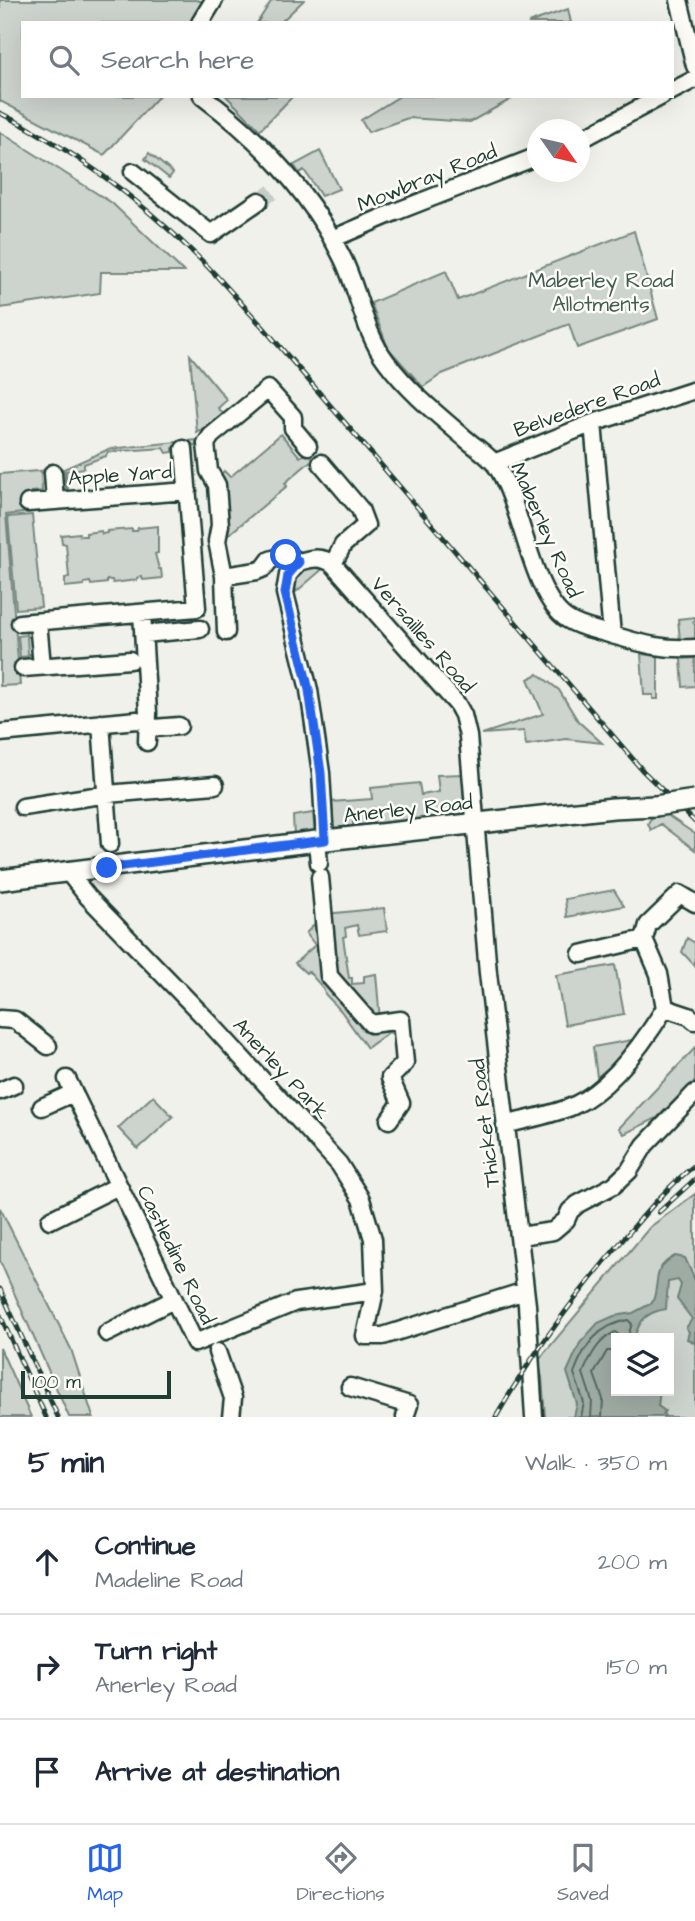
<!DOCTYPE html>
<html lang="en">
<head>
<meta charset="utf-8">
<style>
	:root { --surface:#fff; --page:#f2f2f3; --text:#1f2937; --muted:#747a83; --line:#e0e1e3; --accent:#2563eb }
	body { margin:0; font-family:"Architects Daughter",sans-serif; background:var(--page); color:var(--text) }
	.controls { position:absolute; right:21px; bottom:21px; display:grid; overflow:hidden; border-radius:0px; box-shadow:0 7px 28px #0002 }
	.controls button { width:63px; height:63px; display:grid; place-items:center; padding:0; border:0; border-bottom:2px solid var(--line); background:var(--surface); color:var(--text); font:35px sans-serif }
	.compass { position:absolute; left:527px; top:119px; width:63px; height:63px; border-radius:50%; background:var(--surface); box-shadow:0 7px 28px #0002; rotate:124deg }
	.scale { position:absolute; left:21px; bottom:18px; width:150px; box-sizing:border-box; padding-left:7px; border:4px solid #1f3d34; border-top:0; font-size:19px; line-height:24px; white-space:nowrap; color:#1f3d34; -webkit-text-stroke:5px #fdfcf7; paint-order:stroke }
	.stop { position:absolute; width:21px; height:21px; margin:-16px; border:5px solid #2563eb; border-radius:50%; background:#fff }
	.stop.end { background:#2563eb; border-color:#fff; box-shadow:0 2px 7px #0008 }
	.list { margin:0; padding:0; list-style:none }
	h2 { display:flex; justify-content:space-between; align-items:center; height:91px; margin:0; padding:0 28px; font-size:30px }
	h2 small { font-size:23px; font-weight:400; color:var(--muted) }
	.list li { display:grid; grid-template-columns:46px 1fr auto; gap:21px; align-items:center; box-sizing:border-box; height:105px; padding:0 28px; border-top:2px solid var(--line) }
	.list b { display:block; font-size:26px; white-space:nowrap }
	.list p { margin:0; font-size:23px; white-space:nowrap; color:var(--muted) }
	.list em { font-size:23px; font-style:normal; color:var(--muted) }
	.icon { flex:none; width:38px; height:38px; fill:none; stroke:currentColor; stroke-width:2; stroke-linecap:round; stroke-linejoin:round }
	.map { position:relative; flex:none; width:695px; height:1417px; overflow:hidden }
	.search { position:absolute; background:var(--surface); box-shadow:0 7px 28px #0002; left:21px; right:21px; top:21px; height:77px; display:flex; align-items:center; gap:18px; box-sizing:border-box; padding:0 24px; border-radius:0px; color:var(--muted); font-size:26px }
	.sheet { height:406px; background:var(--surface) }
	nav { display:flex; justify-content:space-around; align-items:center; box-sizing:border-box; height:98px; border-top:2px solid var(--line); background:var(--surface); font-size:19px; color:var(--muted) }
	nav a { display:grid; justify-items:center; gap:4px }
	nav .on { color:var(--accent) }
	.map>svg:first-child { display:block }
	.green { fill:#cdd3cd; stroke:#768880; stroke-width:2; fill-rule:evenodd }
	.water { fill:#9faca4; stroke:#6c8077; stroke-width:2 }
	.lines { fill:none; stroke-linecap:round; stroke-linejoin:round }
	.shore { stroke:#526961; stroke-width:2 }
	.minor-tunnel { stroke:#c6cdc6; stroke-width:16; stroke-dasharray:16 8; stroke-linecap:butt }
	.minor-casing { stroke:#1f3d34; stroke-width:21 }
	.major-casing { stroke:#1f3d34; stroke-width:24 }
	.minor { stroke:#fdfcf7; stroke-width:16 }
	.major { stroke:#fdfcf7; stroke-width:19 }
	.rail-casing { stroke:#1f3d34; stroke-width:5 }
	.rail { stroke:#fdfcf7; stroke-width:2.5; stroke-dasharray:8; stroke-linecap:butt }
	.major-bridge-casing { stroke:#1f3d34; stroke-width:24; stroke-linecap:butt }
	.major-bridge { stroke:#fdfcf7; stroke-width:19 }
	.route { stroke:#2563eb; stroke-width:9 }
	.labels { text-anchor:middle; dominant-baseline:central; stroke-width:5; stroke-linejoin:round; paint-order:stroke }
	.street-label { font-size:21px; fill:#1f3d34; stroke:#fdfcf7 }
	.park-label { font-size:21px; fill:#425b53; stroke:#fdfcf7 }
</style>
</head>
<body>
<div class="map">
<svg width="695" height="1417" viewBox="0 0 695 1417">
	<rect width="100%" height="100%" fill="#f0f1eb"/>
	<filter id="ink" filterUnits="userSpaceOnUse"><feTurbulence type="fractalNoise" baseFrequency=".0143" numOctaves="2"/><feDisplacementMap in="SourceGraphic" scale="14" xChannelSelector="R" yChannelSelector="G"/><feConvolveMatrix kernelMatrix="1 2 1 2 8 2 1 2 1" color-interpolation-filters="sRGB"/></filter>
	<g filter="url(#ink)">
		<path class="green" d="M0,0h196l8,2 -12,21h-169v73h136l-55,59 -104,-54z
			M272,0h32l-24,23h-23z
			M568,9l3,14h-43z
			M226,96h67l-33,34z
			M400,96h117l-47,26 -62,-4 -40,14 -7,-12z
			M0,132l112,71 72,69h-83l-1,21 -100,15z
			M320,151l19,38 -18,7 -17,-26 -5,3 -5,-8z
			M149,153l24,20 -4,5 -24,-19z
			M634,231l24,88 -81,29 -8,-24 -127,50 -19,13 -35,-39 -17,-45 75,-32 12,29z
			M190,355l37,45 -9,8 7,8 -28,17z
			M281,434l19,23 8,-5 5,7 -28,24 2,3 -60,50 -7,-61 4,-4 6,6z
			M196,440v6l-23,2v4l-6,1 -3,-5 -56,4 -2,4 -22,8v4l-18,3 2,19h-9l7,-1 -2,-18 -23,2 1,18 -11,1v20l-25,3 14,170 -20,1v-212l64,-5 45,-20z
			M32,515l9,92 -25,2 -8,-92z
			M158,526v27l-3,1 4,15h2l1,9 -19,2 -1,-3 -5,1v2l-24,3 -1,-3h-5v3l-16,2 -1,-3 -6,1v2l-19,2v-9l4,-1 -3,-33 -4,-1 -1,-8 18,-2 1,3h6v-3l15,-2 1,3 5,-1v-2l25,-2v2h5l1,-3z
			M319,566l6,1 -29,25c-4,-18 7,-24 23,-26z
			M695,617v4l-2,1 2,3v14l-15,1 -2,-21z
			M25,628l7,2 2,6 -7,1 1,17h6l1,5 -3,4 -1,-7 -11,1 -2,-21 8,-1z
			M641,654l17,2v43h-5v-4h-9z
			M695,658v28l-12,1 -2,-28z
			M538,674l21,16 19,31 24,22 -36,-4 -40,6 -2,-14 -42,3 61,-20 -15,-35z
			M463,774l1,41 -105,10v-3h-6v4l-21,2 -1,-26 41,-3 -1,-11 48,-5 2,12 18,-3 -2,-17z
			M313,813l2,23 -21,2 -1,-22z
			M667,815l28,19v16l-34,-26 -10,6 -3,-6c2,-9 11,-8 19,-9z
			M614,890l10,16 -57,11 -2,-18z
			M384,908l3,23 -28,4 -2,-10 -12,3 1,8 -3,1 6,41h3v6l12,-1v-7l12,-2 4,46 -10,-1 -39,-44 -5,-61z
			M321,917l6,60 39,45 27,1 8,8 -9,3 -3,-2 -22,16 -26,-37 -16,-17 -2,-6 -15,-17 -2,2 -11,-10 20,-18 -9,-12z
			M687,938l8,5v23l-13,-14z
			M615,965l9,49 -59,11 -9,-50z
			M632,1040l-18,23 -17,14 -4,-30z
			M695,1048v33l-38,37 -33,16 -5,-6z
			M153,1096l20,21 -35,32 -20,-21z
			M695,1194v223h-150l-3,-40 -4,-15 7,-10 105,-125zM616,1338h53v53h-53z
			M0,1208l71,141 22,68h-24l-69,-156z
			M0,1348l31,69h-31z"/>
		<path class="water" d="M675,1256l10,2 10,22v63l-8,-4 2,-7 -3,-4 6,-9 -15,-20 4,-14 -3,-5 -10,2 -2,27c-19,3 -26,10 -32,29h-18v53h44l-2,15 7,5 -2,3 3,3h-92l3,-13 -10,-32 13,-29 18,-20 16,-7 19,-3 19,-10c9,-20 -2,-34 23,-47z"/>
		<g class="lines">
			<path class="shore" d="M581,1417l3,-14 -10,-30c10,-27 24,-48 54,-53l4,4 -5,14
				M591,1417l1,-16 -9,-28c7,-16 15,-33 32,-41l3,2v4
				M602,1417l1,-18 -9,-25 13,-23h4l5,5"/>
			<path class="minor-tunnel" d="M259,201l19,-13"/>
			<g class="minor-casing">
				<path id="minor" d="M679,0l16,66
					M200,23l14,-23
					M672,91l23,-12
					M202,96c58,43 109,98 141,163 16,33 21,73 43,102 22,30 52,54 80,78 9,8 24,17 31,28 25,37 34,128 70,152 13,9 31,11 45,16 31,9 50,15 83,13
					M580,140l82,-44
					M133,172l78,62 48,-33
					M332,239l63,-27 143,-56
					M593,423l19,212
					M308,446l-15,-18v-11l-25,-28 -57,47 -5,8 3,27 8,14 3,40 -3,16 7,35 33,-5 7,-3 6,-8 16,-5 13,7c13,-4 22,-6 34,2l124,140 6,11 5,21 20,237 39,332 7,112
					M321,463l39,46 6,16 -23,20 -10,19
					M494,463l99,-40 102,-33
					M53,473l2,28
					M28,503l160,-12
					M299,562l-11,13 -3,18 24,97 12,83 4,67
					M224,576l2,56
					M142,613l6,100 -1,29
					M38,622l4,44
					M20,623l177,-15 -13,-159
					M143,634l57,-5
					M23,668l107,-8
					M101,723l9,121
					M0,733l137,-13 10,2 7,6 25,-2
					M23,807l84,-13 108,-9
					M317,841l2,22
					M68,872l20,25 121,125 130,142 22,35 12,40 2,52 -10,45h18l142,-45
					M320,877l9,99 42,48 30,-4 4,43 -15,15 11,25 -12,17
					M644,939l4,-14 32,-31 15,9
					M665,1008l24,8 6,5
					M0,1019l15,1 33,26
					M67,1079l128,264 101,-41 79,-11
					M0,1091l14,-6
					M42,1107l31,-14
					M505,1125c22,-6 47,-10 68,-19 38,-17 71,-64 92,-98l-6,-34 -15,-35 -63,15
					M50,1220l68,-34
					M520,1236l33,-5 13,-11 4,-9 8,-7 36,-19 15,-14 16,-26 50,-52
					M107,1333l66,-33
					M217,1352l16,46 -2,19
					M350,1387l59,18 -4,12"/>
			</g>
			<g class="major-casing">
				<path id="major" d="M0,880l317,-39 296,-33 42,-2"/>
			</g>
			<use href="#minor" class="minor"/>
			<use href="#major" class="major"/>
			<g class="rail-casing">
				<path id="rail" d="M0,113c73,36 140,87 198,144 23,22 43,47 65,70l380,444 52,51
					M659,1212l36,-33
					M0,1289l58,128
					M0,1315l46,102
					M496,1417c36,-63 78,-120 125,-175 23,-27 46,-55 74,-77"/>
			</g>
			<use href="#rail" class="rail"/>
			<g class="major-bridge-casing">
				<path id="major-bridge" d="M655,806l40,-6"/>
			</g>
			<use href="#major-bridge" class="major-bridge"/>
		</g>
	</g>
	<g class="lines" filter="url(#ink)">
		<path class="route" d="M107,868l218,-28 -4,-67 -12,-83 -24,-97 3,-18 11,-13 -13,-7"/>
	</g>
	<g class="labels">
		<g class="street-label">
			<text transform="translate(427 178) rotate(-22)">Mowbray Road</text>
			<text transform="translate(587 405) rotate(-20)">Belvedere Road</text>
			<text transform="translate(120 475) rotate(-4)">Apple Yard</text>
			<text transform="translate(546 530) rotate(66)">Maberley Road</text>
			<text transform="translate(423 635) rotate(49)">Versailles Road</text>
			<text transform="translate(408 809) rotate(-6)">Anerley Road</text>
			<text transform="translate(281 1069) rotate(47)">Anerley Park</text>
			<text transform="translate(485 1123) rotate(-97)">Thicket Road</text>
			<text transform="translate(176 1255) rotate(64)">Castledine Road</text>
		</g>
		<g class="park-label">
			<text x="601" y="280">Maberley Road<tspan x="601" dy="24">Allotments</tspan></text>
		</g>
	</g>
</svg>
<div class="controls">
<button><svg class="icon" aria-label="layers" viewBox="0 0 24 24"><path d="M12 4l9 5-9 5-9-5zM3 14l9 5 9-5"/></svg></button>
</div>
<svg class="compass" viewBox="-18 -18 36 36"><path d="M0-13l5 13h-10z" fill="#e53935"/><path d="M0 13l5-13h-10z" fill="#747a83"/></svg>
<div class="scale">100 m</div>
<div class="stop" style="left:286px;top:555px"></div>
<div class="stop end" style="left:107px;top:868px"></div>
<div class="search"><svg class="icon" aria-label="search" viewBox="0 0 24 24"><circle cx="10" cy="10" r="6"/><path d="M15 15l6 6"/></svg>Search here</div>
</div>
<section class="sheet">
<h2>5 min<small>Walk · 350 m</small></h2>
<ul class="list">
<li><svg class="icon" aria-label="ahead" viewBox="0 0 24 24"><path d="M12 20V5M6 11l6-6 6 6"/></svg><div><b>Continue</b><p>Madeline Road</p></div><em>200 m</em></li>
<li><svg class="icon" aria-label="right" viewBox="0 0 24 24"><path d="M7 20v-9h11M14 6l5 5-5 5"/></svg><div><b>Turn right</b><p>Anerley Road</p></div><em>150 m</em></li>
<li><svg class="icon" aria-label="arrive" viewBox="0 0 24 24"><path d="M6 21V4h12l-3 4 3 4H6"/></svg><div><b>Arrive at destination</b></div></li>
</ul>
</section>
<nav>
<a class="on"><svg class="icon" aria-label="map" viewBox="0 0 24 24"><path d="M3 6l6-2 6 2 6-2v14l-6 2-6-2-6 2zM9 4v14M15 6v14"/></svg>Map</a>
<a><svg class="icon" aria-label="directions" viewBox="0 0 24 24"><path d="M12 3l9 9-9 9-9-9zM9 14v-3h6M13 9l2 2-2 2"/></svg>Directions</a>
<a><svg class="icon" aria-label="saved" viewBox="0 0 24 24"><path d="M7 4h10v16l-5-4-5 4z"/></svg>Saved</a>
</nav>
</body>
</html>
